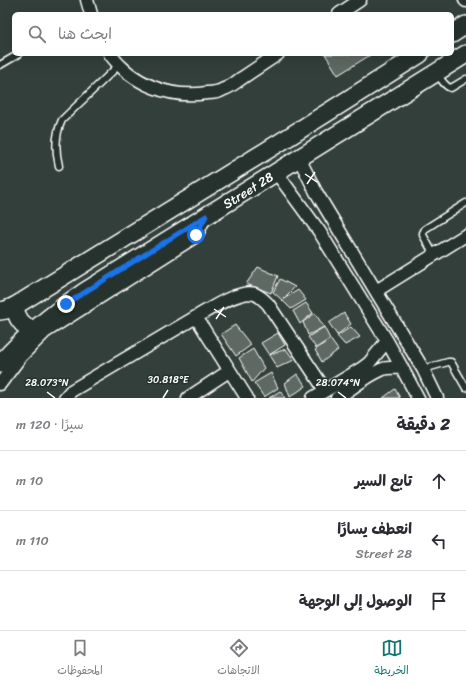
<!DOCTYPE html>
<html lang="ar">
<head>
<meta charset="utf-8">
<style>
	:root { --surface:#fff; --page:#f7f7f7; --text:#2b2b33; --muted:#7c7c81; --line:#e1e1e2; --accent:#0f766e }
	body { margin:0; font-family:Sriracha,"Playpen Sans Arabic",sans-serif; background:var(--page); color:var(--text); direction:rtl }
	.stop { position:absolute; width:12px; height:12px; margin:-9px; border:3px solid #1a73e8; border-radius:50%; background:#fff }
	.stop.end { background:#1a73e8; border-color:#fff; box-shadow:0 1px 4px #0008 }
	.list { margin:0; padding:0; list-style:none }
	h2 { display:flex; justify-content:space-between; align-items:center; height:52px; margin:0; padding:0 16px; font-size:17px }
	h2 small { font-size:13px; font-weight:400; color:var(--muted) }
	.list li { display:grid; grid-template-columns:26px 1fr auto; gap:12px; align-items:center; box-sizing:border-box; height:60px; padding:0 16px; border-top:1px solid var(--line) }
	.list b { display:block; font-size:15px; white-space:nowrap }
	.list p { margin:0; font-size:13px; white-space:nowrap; color:var(--muted) }
	.list em { font-size:13px; font-style:normal; color:var(--muted) }
	.icon { flex:none; width:22px; height:22px; fill:none; stroke:currentColor; stroke-width:2; stroke-linecap:round; stroke-linejoin:round }
	.map { position:relative; flex:none; width:466px; height:398px; overflow:hidden; direction:ltr }
	.search { position:absolute; background:var(--surface); box-shadow:0 4px 16px #0002; left:12px; right:12px; top:12px; height:44px; display:flex; align-items:center; gap:10px; box-sizing:border-box; padding:0 14px; border-radius:6px; color:var(--muted); font-size:15px }
	.sheet { height:232px; background:var(--surface) }
	nav { display:flex; justify-content:space-around; align-items:center; box-sizing:border-box; height:56px; border-top:1px solid var(--line); background:var(--surface); font-size:11px; color:var(--muted) }
	nav a { display:grid; justify-items:center; gap:2px }
	nav .on { color:var(--accent) }
	.map>svg:first-child { display:block }
	.building { fill:#5f6964; stroke:#fff }
	.lines { fill:none; stroke-linecap:round; stroke-linejoin:round }
	.lane-casing { stroke:#fff; stroke-width:9 }
	.street-casing { stroke:#fff; stroke-width:15 }
	.secondary-casing { stroke:#fff; stroke-width:20 }
	.lane { stroke:#26332d; stroke-width:6 }
	.street { stroke:#26332d; stroke-width:12 }
	.secondary { stroke:#26332d; stroke-width:17 }
	.route { stroke:#1a73e8; stroke-width:5 }
	.ticks { fill:none; stroke:#fff; stroke-width:1.5 }
	.labels { text-anchor:middle; dominant-baseline:central; stroke-width:3; stroke-linejoin:round; paint-order:stroke }
	.street-label { font-size:13px; fill:#fff; stroke:#26332d }
	.ticks-label { font-size:10px; text-anchor:middle; fill:#fff; stroke:#26332d; stroke-width:3; stroke-linejoin:round; paint-order:stroke }
</style>
</head>
<body>
<div class="map">
<svg width="466" height="398" viewBox="0 0 466 398">
	<rect width="100%" height="100%" fill="#333f3a"/>
	<filter id="ink" filterUnits="userSpaceOnUse"><feTurbulence type="fractalNoise" baseFrequency=".025" numOctaves="2"/><feDisplacementMap in="SourceGraphic" scale="8" xChannelSelector="R" yChannelSelector="G"/><feConvolveMatrix kernelMatrix="1 2 1 2 8 2 1 2 1" color-interpolation-filters="sRGB"/></filter>
	<g filter="url(#ink)">
		<path class="building" d="M325,54h47l-34,21z
			M258,267l20,9 -7,17 -25,-9z
			M280,279l15,8 -13,13 -9,-8z
			M298,290l8,10 -15,9 -9,-9z
			M306,303l7,10 -13,11 -7,-13z
			M315,313l9,14 -16,8 -5,-13z
			M344,313l7,11 -14,11 -8,-12z
			M235,325l16,20 -15,11 -15,-22z
			M324,327l6,12 -14,9 -8,-11z
			M351,327l9,10 -15,8 -8,-9z
			M278,333l7,12 -16,10 -8,-12z
			M330,339l8,11 -16,12 -7,-12z
			M253,349l11,19 -12,14 -13,-24z
			M286,349l8,11 -17,8 -8,-13z
			M271,373l7,15 -14,9 -10,-14z
			M297,374l9,12 -16,11 -5,-14z
			M395,389l5,9h-17z
			M280,391l5,7h-16z"/>
		<g class="lines">
			<g class="lane-casing">
				<path id="lane" d="M0,65l19,-11
					M437,74c4,5 8,13 14,14l15,-9
					M59,166c-4,-16 -4,-31 3,-46l57,-55
					M434,255l-11,-20v-2l2,-4 41,-26
					M423,369l25,-7h3l15,26"/>
			</g>
			<g class="street-casing">
				<path id="street" d="M87,0l4,14
					M465,0l1,1
					M339,14l21,-14
					M110,54c22,30 60,45 97,39 5,0 12,-1 17,-4 7,-2 13,-8 18,-11 12,-8 24,-16 36,-24
					M299,158l17,34 107,177 14,29
					M276,172l43,59 68,110 15,27 16,30
					M376,291l90,-56
					M196,317c14,-8 44,-28 59,-23 5,2 9,6 13,10l57,86
					M0,384l21,-28 24,-24 148,-94 5,-6 7,-15
					M65,398l6,-7 125,-74 51,81
					M188,398l41,-27
					M313,398l48,-29 8,-6 18,-22
					M337,398c14,-9 31,-23 46,-29 6,-2 13,-1 19,-1"/>
			</g>
			<g class="secondary-casing">
				<g id="secondary">
					<path d="M452,34l14,-9"/>
					<path d="M15,306c1,12 7,20 18,24"/>
					<path d="M0,311l6,-1 9,-4 272,-168 133,-84"/>
					<path id="s1" d="M0,364c24,-28 53,-51 84,-72l382,-238"/>
				</g>
			</g>
			<use href="#lane" class="lane"/>
			<use href="#street" class="street"/>
			<use href="#secondary" class="secondary"/>
		</g>
	</g>
	<g class="lines" filter="url(#ink)">
		<path class="route" d="M66,304l140,-88 -10,19"/>
	</g>
	<path class="ticks" d="M305,174l12,8M307,184l8,-12M214,309l12,8M216,319l8,-12M47,392l8,6M338,392l8,6M163,398l5,-8"/>
	<g class="labels">
		<g class="street-label">
			<text stroke="none"><textPath href="#s1" startOffset="304">Street 28</textPath></text>
		</g>
	</g>
	<g class="ticks-label">
		<text x="168" y="383">30.818°E</text>
		<text x="47" y="386">28.073°N</text>
		<text x="338" y="386">28.074°N</text>
	</g>
</svg>
<div class="stop" style="left:196px;top:235px"></div>
<div class="stop end" style="left:66px;top:304px"></div>
<div class="search"><svg class="icon" aria-label="search" viewBox="0 0 24 24"><circle cx="10" cy="10" r="6"/><path d="M15 15l6 6"/></svg>ابحث هنا</div>
</div>
<section class="sheet">
<h2>2 دقيقة<small>سيرًا · 120 m</small></h2>
<ul class="list">
<li><svg class="icon" aria-label="ahead" viewBox="0 0 24 24"><path d="M12 20V5M6 11l6-6 6 6"/></svg><div><b>تابع السير</b></div><em>10 m</em></li>
<li><svg class="icon" aria-label="left" viewBox="0 0 24 24"><path d="M17 20v-9H6M10 6l-5 5 5 5"/></svg><div><b>انعطف يسارًا</b><p>Street 28</p></div><em>110 m</em></li>
<li><svg class="icon" aria-label="arrive" viewBox="0 0 24 24"><path d="M6 21V4h12l-3 4 3 4H6"/></svg><div><b>الوصول إلى الوجهة</b></div></li>
</ul>
</section>
<nav>
<a class="on"><svg class="icon" aria-label="map" viewBox="0 0 24 24"><path d="M3 6l6-2 6 2 6-2v14l-6 2-6-2-6 2zM9 4v14M15 6v14"/></svg>الخريطة</a>
<a><svg class="icon" aria-label="directions" viewBox="0 0 24 24"><path d="M12 3l9 9-9 9-9-9zM9 14v-3h6M13 9l2 2-2 2"/></svg>الاتجاهات</a>
<a><svg class="icon" aria-label="saved" viewBox="0 0 24 24"><path d="M7 4h10v16l-5-4-5 4z"/></svg>المحفوظات</a>
</nav>
</body>
</html>
